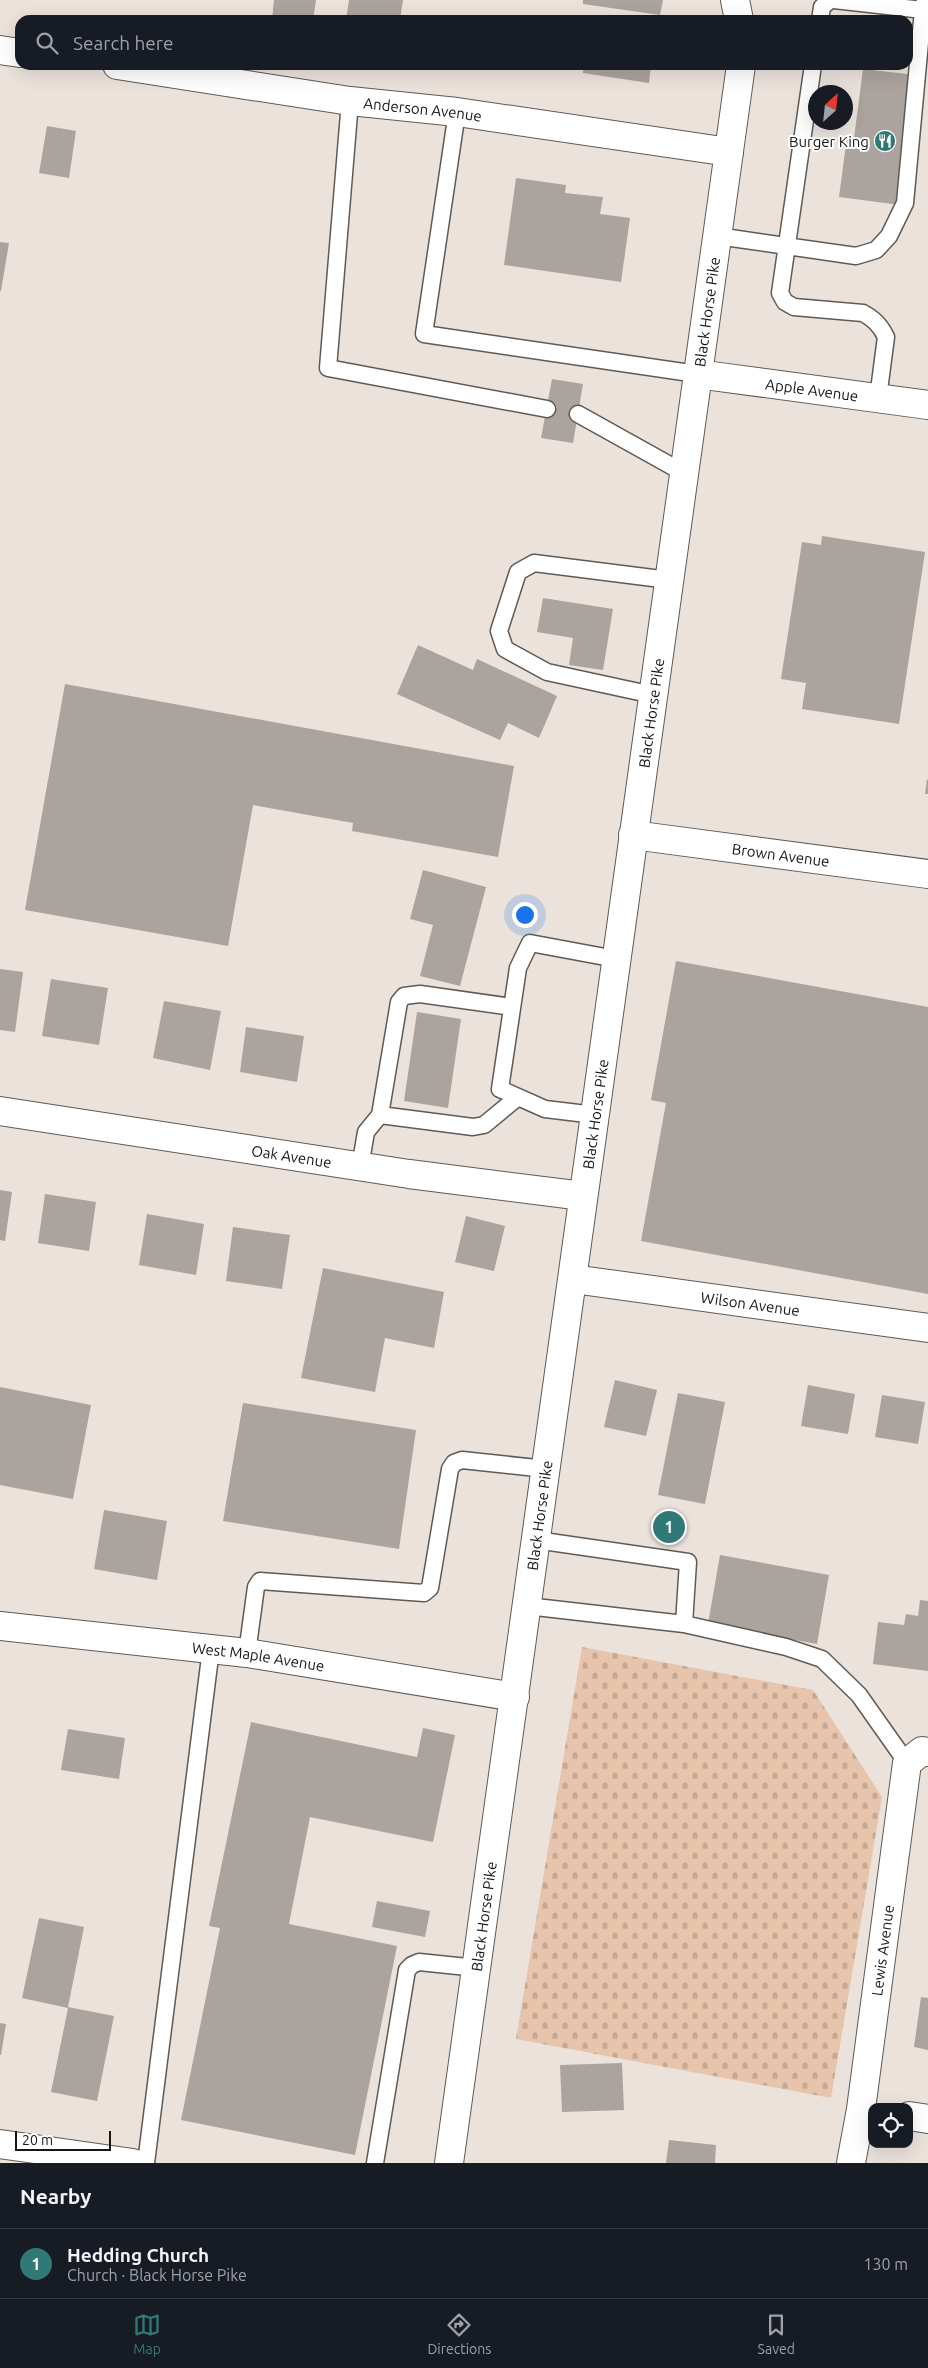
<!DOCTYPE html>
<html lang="en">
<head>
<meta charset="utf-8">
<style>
	:root { --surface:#171b24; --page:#242831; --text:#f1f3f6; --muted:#9ea1a6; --line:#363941; --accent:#307977 }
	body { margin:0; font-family:Ubuntu,sans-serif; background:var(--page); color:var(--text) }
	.controls { position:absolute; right:15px; bottom:15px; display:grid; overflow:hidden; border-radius:10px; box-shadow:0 5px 20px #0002 }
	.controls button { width:45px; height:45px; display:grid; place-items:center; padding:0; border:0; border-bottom:1px solid var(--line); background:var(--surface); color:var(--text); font:25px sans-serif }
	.compass { position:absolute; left:808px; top:85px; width:45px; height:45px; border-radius:50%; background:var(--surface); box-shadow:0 5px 20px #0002; rotate:27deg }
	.scale { position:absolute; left:15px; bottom:12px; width:96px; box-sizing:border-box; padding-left:5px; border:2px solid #191614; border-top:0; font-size:14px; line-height:18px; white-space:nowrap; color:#191614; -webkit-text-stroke:4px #fff; paint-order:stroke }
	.you { position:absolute; left:524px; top:914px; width:18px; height:18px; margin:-12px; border:4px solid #fff; border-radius:50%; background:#1a73e8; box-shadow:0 0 0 8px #1a73e833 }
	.badge { display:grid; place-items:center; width:32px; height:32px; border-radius:50%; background:var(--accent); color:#fff; font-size:16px; font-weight:700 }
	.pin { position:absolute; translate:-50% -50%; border:2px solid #fff; box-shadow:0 1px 5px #0006 }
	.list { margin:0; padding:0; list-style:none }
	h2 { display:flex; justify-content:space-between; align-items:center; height:65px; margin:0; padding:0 20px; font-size:21px }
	h2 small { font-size:16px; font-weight:400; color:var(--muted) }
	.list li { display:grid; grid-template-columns:32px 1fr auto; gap:15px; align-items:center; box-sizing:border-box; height:70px; padding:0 20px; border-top:1px solid var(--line) }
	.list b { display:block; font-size:19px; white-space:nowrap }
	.list p { margin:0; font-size:16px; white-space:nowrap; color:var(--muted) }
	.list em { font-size:16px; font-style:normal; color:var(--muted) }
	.icon { flex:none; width:28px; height:28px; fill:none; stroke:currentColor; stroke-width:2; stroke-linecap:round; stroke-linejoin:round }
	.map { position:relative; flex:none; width:928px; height:2163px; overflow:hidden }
	.search { position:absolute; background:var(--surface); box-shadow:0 5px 20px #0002; left:15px; right:15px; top:15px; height:55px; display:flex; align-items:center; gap:12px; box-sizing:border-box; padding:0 18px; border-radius:15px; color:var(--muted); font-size:19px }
	.sheet { height:135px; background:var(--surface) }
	nav { display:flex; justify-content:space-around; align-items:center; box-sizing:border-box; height:70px; border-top:1px solid var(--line); background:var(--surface); font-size:14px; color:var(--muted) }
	nav a { display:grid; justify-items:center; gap:2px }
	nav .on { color:var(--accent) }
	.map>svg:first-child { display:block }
	.cemetery { fill:url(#cemetery-stones) }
	.building { fill:#aba39d }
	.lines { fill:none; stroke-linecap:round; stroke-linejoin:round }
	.lane-casing { stroke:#615954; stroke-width:19 }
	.street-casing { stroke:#615954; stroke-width:30 }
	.primary-casing { stroke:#615954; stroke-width:30 }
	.highway-casing { stroke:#615954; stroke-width:30 }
	.lane { stroke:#fff; stroke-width:16 }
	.street { stroke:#fff; stroke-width:28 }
	.primary { stroke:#fff; stroke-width:28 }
	.highway { stroke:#fff; stroke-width:28 }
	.labels { text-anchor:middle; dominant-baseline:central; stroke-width:4; stroke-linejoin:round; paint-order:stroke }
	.street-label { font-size:15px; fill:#191614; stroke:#fff }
	.poi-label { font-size:15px; fill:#191614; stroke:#fff; text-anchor:end }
</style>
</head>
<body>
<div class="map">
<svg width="928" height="2163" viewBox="0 0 928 2163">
	<defs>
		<pattern id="cemetery-stones" width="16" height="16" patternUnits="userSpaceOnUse" patternTransform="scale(1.25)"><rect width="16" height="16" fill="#e7c5ad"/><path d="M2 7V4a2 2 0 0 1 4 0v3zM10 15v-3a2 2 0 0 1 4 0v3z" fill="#c6a894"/></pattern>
	</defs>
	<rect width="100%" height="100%" fill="#ebe2dc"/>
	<path class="cemetery" d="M582,1647l231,43 69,107 -51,301 -315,-59z"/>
	<path class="building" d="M274,0h42l-3,20h-41z
		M349,0h54l-3,20h-54z
		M583,0h80l-3,15 -77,-11z
		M584,65h67l-2,18 -66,-10z
		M863,69l53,6 -16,130 -61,-8 8,-60 7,1z
		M47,126l29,5 -7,47 -30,-5z
		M516,178l50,7 -1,8 38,4 -3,17 30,4 -9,64 -117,-17z
		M0,242l9,1 -8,48h-1z
		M552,379l31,5 -10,59 -32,-5z
		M822,536l103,16 -26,172 -97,-15 4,-26 -25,-4 21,-137 19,3z
		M543,598l70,11 -10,61 -34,-5 4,-27 -36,-6z
		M418,645l55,25 4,-11 80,37 -18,42 -31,-15 -8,17 -103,-46z
		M65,684l449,82 -16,91 -146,-26 1,-8 -100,-18 -25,141 -203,-36z
		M927,779l1,1v14h-3z
		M423,870l63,17 -26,99 -40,-10 13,-51 -23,-6z
		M676,961l252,46v287l-287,-53 25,-138 -15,-3z
		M0,969l23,3 -8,60 -15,-2z
		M51,979l57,9 -9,57 -57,-9z
		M164,1001l57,10 -11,59 -57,-12z
		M417,1012l44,7 -13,89 -44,-7z
		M246,1027l58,9 -7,46 -57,-10z
		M0,1190l12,2 -7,49 -5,-1z
		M45,1194l51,8 -7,49 -51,-8z
		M147,1214l57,10 -8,51 -57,-10z
		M466,1216l39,10 -11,45 -39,-9z
		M233,1227l57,8 -8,54 -56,-8z
		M323,1268l121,24 -10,56 -49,-10 -10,54 -74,-14z
		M615,1380l42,10 -11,46 -42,-9z
		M808,1385l47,9 -7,40 -47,-8z
		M0,1387l91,18 -18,94 -73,-14z
		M678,1393l47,9 -20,102 -47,-9z
		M882,1395l43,7 -7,42 -43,-7z
		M243,1403l173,27 -17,119 -176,-28z
		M104,1510l63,11 -10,59 -63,-11z
		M720,1555l109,20 -12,69 -109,-20z
		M920,1600l8,1v70l-55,-7 5,-42 26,3 2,-11 12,2z
		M251,1722l166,35 6,-29 32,7 -22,107 -123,-25 -21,107 108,22 -42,209 -174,-35 39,-192 -11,-2z
		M68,1729l57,9 -6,41 -58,-9z
		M377,1901l53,10 -5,26 -53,-10z
		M39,1918l45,9 -16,80 46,9 -17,85 -46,-9 17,-84 -46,-10z
		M921,1997l7,1v52l-14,-3z
		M0,2023l6,1 -5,31h-1z
		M622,2063l2,47 -62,2 -2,-47z
		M669,2140l47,5 -1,18h-49z"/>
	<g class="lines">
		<g class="lane-casing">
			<path id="lane" d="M834,0l89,10 2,-10
				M820,20l2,-13 8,-7
				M813,65l-33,228 5,9 9,5 69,6c11,6 17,12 23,24l-8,61
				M350,101l-22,267 219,41
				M457,112l-33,222 273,40
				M717,236l139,20 20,-6 13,-14 16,-33 18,-193
				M578,414l106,59
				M653,695l-106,-23 -42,-23 -6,-18 19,-59 16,-9 135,17
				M380,1115l93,12 11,-2 34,-28
				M595,1115l-50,-6 -45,-20 18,-121 12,-25 86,16
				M360,1167l6,-35 14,-17 19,-113 5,-6 16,-2 92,13
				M527,1606l157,18 4,-62 -152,-22
				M684,1624l102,23 36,12 37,36 48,68
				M247,1653l9,-66 4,-6 164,12 6,-5 20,-119 4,-6 8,-3 84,9
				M146,2163l65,-514
				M375,2163l32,-193 5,-5 7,-3 58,6"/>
		</g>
		<g class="street-casing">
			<g id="street">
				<path d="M0,50l20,3"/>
				<path id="s1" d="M117,65l233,36 107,11 272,40"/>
				<path id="s2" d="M697,374l231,31"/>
				<path id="s3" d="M633,835l295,39"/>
				<path id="s4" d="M0,1111l409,63 174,22"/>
				<path id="s5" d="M573,1279l355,49"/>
				<path id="s6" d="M0,1626l247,27 268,44"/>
				<path d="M909,2116l19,3"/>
				<path d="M0,2144l133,19"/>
				<path id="s7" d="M851,2163l10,-54 46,-346 15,-12 6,1"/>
			</g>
		</g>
		<g class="primary-casing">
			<g id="primary">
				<path id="s8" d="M449,2163l292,-2098"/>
			</g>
		</g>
		<g class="highway-casing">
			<path id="highway" d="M735,0l4,20"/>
		</g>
		<use href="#lane" class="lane"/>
		<use href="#street" class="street"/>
		<use href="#primary" class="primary"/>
		<use href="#highway" class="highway"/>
	</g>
	<defs>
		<g id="restaurant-disc" transform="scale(1.125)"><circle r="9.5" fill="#307977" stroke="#fff"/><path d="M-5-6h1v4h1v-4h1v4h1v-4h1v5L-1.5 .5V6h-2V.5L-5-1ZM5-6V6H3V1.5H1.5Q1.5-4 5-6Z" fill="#fff"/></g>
	</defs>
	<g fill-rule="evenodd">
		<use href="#restaurant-disc" x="885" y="141"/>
	</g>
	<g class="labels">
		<g class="street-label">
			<text stroke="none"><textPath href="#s1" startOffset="309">Anderson Avenue</textPath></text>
			<text stroke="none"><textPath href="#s8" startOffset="1869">Black Horse Pike</textPath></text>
			<text stroke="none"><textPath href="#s2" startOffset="116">Apple Avenue</textPath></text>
			<text stroke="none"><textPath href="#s8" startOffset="1464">Black Horse Pike</textPath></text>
			<text stroke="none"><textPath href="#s3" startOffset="149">Brown Avenue</textPath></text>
			<text stroke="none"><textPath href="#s8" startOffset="1059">Black Horse Pike</textPath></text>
			<text stroke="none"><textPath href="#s4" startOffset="295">Oak Avenue</textPath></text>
			<text stroke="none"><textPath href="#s5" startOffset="179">Wilson Avenue</textPath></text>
			<text stroke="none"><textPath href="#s8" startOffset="654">Black Horse Pike</textPath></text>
			<text stroke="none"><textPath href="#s6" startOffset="260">West Maple Avenue</textPath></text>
			<text stroke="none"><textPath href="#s8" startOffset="249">Black Horse Pike</textPath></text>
			<text stroke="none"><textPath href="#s7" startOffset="215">Lewis Avenue</textPath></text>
		</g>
		<g class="poi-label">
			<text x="869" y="141">Burger King</text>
		</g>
	</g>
</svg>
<div class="controls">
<button><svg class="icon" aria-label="locate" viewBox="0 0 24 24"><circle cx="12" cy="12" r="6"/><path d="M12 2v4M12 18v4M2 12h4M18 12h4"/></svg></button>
</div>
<svg class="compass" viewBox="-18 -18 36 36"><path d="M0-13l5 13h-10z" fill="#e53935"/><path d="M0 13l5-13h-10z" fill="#9ea1a6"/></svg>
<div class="scale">20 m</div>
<div class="you"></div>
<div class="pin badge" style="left:669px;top:1527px">1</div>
<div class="search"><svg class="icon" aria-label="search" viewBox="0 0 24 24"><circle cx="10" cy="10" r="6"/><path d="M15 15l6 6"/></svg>Search here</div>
</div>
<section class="sheet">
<h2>Nearby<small></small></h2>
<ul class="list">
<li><span class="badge">1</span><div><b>Hedding Church</b><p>Church · Black Horse Pike</p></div><em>130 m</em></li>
</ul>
</section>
<nav>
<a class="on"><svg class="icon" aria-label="map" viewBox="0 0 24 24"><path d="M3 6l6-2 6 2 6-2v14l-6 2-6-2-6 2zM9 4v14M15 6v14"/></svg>Map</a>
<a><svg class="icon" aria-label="directions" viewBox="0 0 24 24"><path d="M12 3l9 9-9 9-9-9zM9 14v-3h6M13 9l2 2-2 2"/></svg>Directions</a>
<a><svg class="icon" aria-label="saved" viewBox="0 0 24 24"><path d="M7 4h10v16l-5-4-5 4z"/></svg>Saved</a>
</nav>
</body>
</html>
